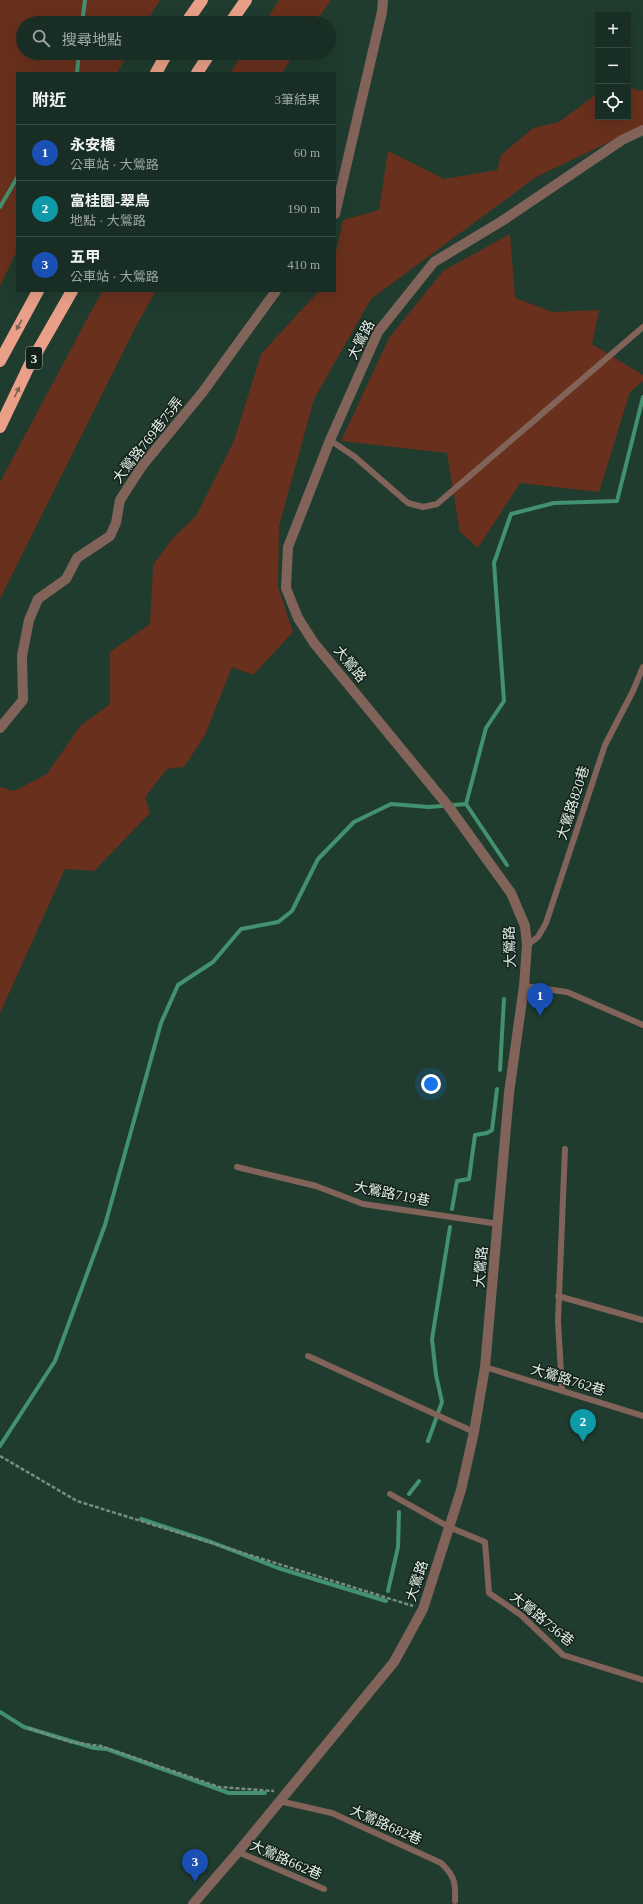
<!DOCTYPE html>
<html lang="zh-TW">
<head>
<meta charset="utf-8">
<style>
	:root { --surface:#182d23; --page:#253930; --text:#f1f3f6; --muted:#9fa8a6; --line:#364941; --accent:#f39f83 }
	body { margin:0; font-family:"Times New Roman","Noto Sans TC",serif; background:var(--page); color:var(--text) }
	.controls { position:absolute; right:12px; top:12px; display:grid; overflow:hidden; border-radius:0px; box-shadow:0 4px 16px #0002 }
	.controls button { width:36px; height:36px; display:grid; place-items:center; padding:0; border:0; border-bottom:1px solid var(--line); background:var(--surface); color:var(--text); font:20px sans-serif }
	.you { position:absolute; left:431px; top:1084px; width:14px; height:14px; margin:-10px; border:3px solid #fff; border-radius:50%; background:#1a73e8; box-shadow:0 0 0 6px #1a73e833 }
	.badge { display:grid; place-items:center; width:26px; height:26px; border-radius:50%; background:var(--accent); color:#fff; font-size:13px; font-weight:700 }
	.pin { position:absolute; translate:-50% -33px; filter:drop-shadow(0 1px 2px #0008) }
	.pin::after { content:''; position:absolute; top:21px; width:14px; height:12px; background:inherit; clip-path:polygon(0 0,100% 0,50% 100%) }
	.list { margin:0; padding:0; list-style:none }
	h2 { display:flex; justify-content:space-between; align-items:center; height:52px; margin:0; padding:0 16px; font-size:17px }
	h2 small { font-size:13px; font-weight:400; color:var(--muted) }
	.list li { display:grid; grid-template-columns:26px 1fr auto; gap:12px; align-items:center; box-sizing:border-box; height:56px; padding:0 16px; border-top:1px solid var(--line) }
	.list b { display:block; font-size:15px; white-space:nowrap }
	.list p { margin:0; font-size:13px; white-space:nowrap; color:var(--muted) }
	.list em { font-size:13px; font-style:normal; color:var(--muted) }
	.icon { flex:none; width:22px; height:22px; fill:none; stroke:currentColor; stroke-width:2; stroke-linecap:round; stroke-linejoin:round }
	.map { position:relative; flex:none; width:643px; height:1904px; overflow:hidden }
	.search { position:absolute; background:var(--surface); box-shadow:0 4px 16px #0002; left:16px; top:16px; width:320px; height:44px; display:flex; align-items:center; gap:10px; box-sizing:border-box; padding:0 14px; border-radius:22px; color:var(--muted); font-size:15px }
	.panel { position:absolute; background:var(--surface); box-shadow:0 4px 16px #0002; left:16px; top:72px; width:320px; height:220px; border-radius:0px }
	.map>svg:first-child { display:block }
	.green { fill:#68301d }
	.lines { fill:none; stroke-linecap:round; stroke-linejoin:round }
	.stream { stroke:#42916f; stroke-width:4 }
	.path { stroke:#778d82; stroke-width:2.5; stroke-dasharray:4 2; stroke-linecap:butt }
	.service { stroke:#826359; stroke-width:6 }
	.minor { stroke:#826359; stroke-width:10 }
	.tertiary { stroke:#826359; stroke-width:10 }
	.motorway { stroke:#eaa088; stroke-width:12 }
	.oneway { fill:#7f6051 }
	.labels { text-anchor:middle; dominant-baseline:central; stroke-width:3; stroke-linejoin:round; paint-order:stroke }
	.shield { fill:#14201a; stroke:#a2b1a9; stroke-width:1 }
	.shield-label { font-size:13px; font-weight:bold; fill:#dfefe6 }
	.street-label { font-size:14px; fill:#dfefe6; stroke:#14201a }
</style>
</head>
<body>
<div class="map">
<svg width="643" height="1904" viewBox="0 0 643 1904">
	<rect width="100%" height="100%" fill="#203c2f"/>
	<path class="green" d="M0,0h160l-14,23h-123v30h106l-12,20h-100v178l-17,35z
		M279,0h52l-16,23h-51z
		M243,53h52l-13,20h-52z
		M628,86l12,5 3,-1v36l-107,51 -165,122 -57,100 -35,127 -1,61 15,45 -40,43 -21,-8 -27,68 -21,32 -17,2 -22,28 5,16 -56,58 -29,-2 -65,144v-226l14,4 33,-17 33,-48 30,-22v-52l40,-28 3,-59 20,-27 23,-22 38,-75 27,-87 58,-63h16v-35l8,-36 36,-10 9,-59 56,28 53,-9 4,-15 32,-27 26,-6 39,-29v24h30z
		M510,234l5,64 38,14 46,-2 -7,34 51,31v6l-13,11 -31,100 -79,-9 -42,65 -18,-16 -13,-79 -106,-12 48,-103 54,-67z
		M102,291h54l-21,37 -135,271v-117z"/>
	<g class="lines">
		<path class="stream" d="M82,23l3,-23
			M77,73l2,-20
			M0,207l17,-29
			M466,804l41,61
			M500,1070l4,-71
			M452,1209l5,-28 12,-2 6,-44 12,-2 5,-3 5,-41
			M428,1441l14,-39 -6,-27 -4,-36 18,-112
			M0,1446l55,-85 50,-136 56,-202 17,-38 35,-23 28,-33 37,-7 14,-11 26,-52 36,-37 37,-18 38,3 37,-3 20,-76 18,-27 -10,-138 17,-49 43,-11 63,-2 26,-104
			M409,1494l10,-13
			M141,1519l70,23 67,26 108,33
			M388,1591l10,-44 1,-35
			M0,1712l24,15 70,21 13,1 122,44h36"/>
		<path class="path" d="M0,1456l77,45 336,105
			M29,1728l41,14 31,4 118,41 55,4"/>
		<path class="service" d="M330,440l25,17 53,46 15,4 14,-3 206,-177
			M527,945l11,-8 8,-14 59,-178 28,-54 10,-24
			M524,986l43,6 76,33
			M237,1167l79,19 47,18 136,20
			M558,1296l85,24
			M308,1356l166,76
			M485,1367l158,49
			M562,1390l-4,-69 7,-172
			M390,1494l59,33 36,15 4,51 32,22 42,40 80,25
			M279,1801l53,12 109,50c13,12 15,20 14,38
			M238,1852l86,37"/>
		<path class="minor" d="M335,214l47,-202 1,-12
			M0,728l23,-28 -1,-44 7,-36 9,-21 28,-20 11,-21 33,-22 6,-13 4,-23 22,-34 60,-73 74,-102"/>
		<path class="tertiary" d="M193,1904l45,-52 156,-190 29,-53 38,-119 13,-58 11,-65 24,-274 15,-107 3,-41 -2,-19 -14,-33 -62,-86 -135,-164 -16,-25 -12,-30 2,-41 42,-107 48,-108 56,-70 68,-41 120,-81 21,-10"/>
		<path class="motorway" d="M186,23l16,-23
			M230,23l16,-23
			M156,73l11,-20
			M197,73l13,-20
			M0,361l38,-70
			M0,427l29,-61 43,-75"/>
	</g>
	<defs><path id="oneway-solid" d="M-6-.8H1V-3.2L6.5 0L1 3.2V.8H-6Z"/></defs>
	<g class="oneway">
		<use href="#oneway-solid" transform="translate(19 325) rotate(119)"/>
		<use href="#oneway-solid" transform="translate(17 392) rotate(-64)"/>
	</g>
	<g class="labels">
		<rect class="shield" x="26" y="347" width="16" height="22" rx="3"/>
		<g class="shield-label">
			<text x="34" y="358">3</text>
		</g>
		<g class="street-label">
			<text transform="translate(361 340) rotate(-63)">大鶯路</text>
			<text transform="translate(148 440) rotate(-52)">大鶯路769巷75弄</text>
			<text transform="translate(350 664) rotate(51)">大鶯路</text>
			<text transform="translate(573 803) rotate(-72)">大鶯路820巷</text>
			<text transform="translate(510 947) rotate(-92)">大鶯路</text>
			<text transform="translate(392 1194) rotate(11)">大鶯路719巷</text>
			<text transform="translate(481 1267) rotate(-85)">大鶯路</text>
			<text transform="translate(568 1380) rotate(17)">大鶯路762巷</text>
			<text transform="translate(417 1581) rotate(-72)">大鶯路</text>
			<text transform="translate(542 1619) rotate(39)">大鶯路736巷</text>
			<text transform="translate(386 1825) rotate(24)">大鶯路682巷</text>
			<text transform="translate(286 1860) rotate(24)">大鶯路662巷</text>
		</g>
	</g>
</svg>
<div class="controls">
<button>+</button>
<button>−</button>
<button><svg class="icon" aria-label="locate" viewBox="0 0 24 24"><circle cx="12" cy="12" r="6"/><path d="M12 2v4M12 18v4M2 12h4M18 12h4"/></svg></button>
</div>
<div class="you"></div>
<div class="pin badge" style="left:540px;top:1016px;background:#1a4fb4">1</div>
<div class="pin badge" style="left:583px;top:1442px;background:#0f9aa8">2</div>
<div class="pin badge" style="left:195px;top:1882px;background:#1a4fb4">3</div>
<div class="search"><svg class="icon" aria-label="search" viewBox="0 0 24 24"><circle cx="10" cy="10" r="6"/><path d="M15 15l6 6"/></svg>搜尋地點</div>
<section class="panel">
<h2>附近<small>3筆結果</small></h2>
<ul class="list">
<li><span class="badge" style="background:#1a4fb4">1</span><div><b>永安橋</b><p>公車站 · 大鶯路</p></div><em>60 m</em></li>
<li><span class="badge" style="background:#0f9aa8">2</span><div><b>富桂園-翠鳥</b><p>地點 · 大鶯路</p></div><em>190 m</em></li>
<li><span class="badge" style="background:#1a4fb4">3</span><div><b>五甲</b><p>公車站 · 大鶯路</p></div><em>410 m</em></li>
</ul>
</section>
</div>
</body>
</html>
